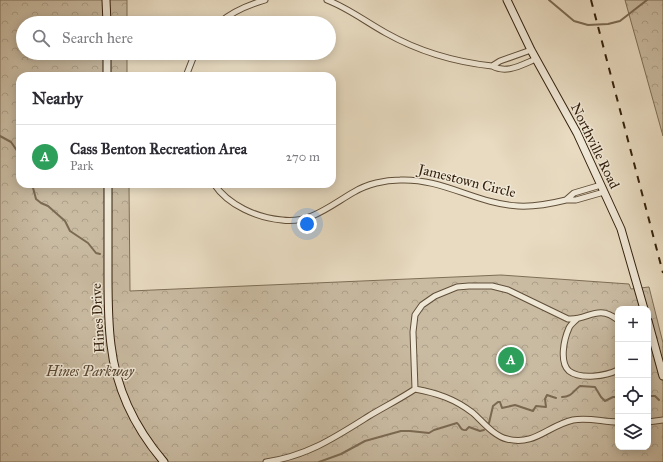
<!DOCTYPE html>
<html lang="en">
<head>
<meta charset="utf-8">
<style>
	:root { --surface:#fff; --page:#f2f2f3; --text:#2b2b33; --muted:#7c7c81; --line:#e1e1e2; --accent:#1a73e8 }
	body { margin:0; font-family:"IM FELL Great Primer",serif; background:var(--page); color:var(--text) }
	.controls { position:absolute; right:12px; bottom:12px; display:grid; overflow:hidden; border-radius:8px; box-shadow:0 2px 10px #0003 }
	.controls button { width:36px; height:36px; display:grid; place-items:center; padding:0; border:0; border-bottom:1px solid var(--line); background:var(--surface); color:var(--text); font:20px sans-serif }
	.you { position:absolute; left:307px; top:224px; width:14px; height:14px; margin:-10px; border:3px solid #fff; border-radius:50%; background:#1a73e8; box-shadow:0 0 0 6px #1a73e833 }
	.badge { display:grid; place-items:center; width:26px; height:26px; border-radius:50%; background:var(--accent); color:#fff; font-size:13px; font-weight:700 }
	.pin { position:absolute; translate:-50% -50%; border:2px solid #fff; box-shadow:0 1px 4px #0006 }
	.list { margin:0; padding:0; list-style:none }
	h2 { display:flex; justify-content:space-between; align-items:center; height:52px; margin:0; padding:0 16px; font-size:17px }
	h2 small { font-size:13px; font-weight:400; color:var(--muted) }
	.list li { display:grid; grid-template-columns:26px 1fr auto; gap:12px; align-items:center; box-sizing:border-box; height:64px; padding:0 16px; border-top:1px solid var(--line) }
	.list b { display:block; font-size:15px; white-space:nowrap }
	.list p { margin:0; font-size:13px; white-space:nowrap; color:var(--muted) }
	.list em { font-size:13px; font-style:normal; color:var(--muted) }
	.icon { flex:none; width:22px; height:22px; fill:none; stroke:currentColor; stroke-width:2; stroke-linecap:round; stroke-linejoin:round }
	.map { position:relative; flex:none; width:663px; height:462px; overflow:hidden }
	.search { position:absolute; background:var(--surface); box-shadow:0 2px 10px #0003; left:16px; top:16px; width:320px; height:44px; display:flex; align-items:center; gap:10px; box-sizing:border-box; padding:0 14px; border-radius:22px; color:var(--muted); font-size:15px }
	.panel { position:absolute; background:var(--surface); box-shadow:0 2px 10px #0003; left:16px; top:72px; width:320px; height:116px; border-radius:12px }
	.map>svg:first-child { display:block }
	.park { fill:url(#park-crowns); stroke:#7e6e57; fill-rule:evenodd }
	.lines { fill:none; stroke-linecap:round; stroke-linejoin:round }
	.stream { stroke:#7b6a53; stroke-width:2 }
	.street-casing { stroke:#614f39; stroke-width:7 }
	.secondary-casing { stroke:#34200c; stroke-width:9 }
	.street { stroke:#f0e8d7; stroke-width:5 }
	.secondary { stroke:#f0e8d7; stroke-width:7 }
	.rail { stroke:#34200c; stroke-width:2; stroke-dasharray:7 7; stroke-linecap:butt }
	.labels { text-anchor:middle; dominant-baseline:central; stroke-width:3; stroke-linejoin:round; paint-order:stroke }
	.street-label { font-size:14px; fill:#34200c; stroke:#f0e8d7 }
	.park-label { font-size:14px; font-style:italic; fill:#594732; stroke:#f0e8d7 }
</style>
</head>
<body>
<div class="map">
<svg width="663" height="462" viewBox="0 0 663 462">
	<defs>
		<pattern id="park-crowns" width="20" height="18" patternUnits="userSpaceOnUse"><rect width="20" height="18" fill="#c9bba2"/><path d="M2 6a3 3 0 1 1 6 0M12 15a3 3 0 1 1 6 0" fill="none" stroke="#ada08a"/></pattern>
	</defs>
	<rect width="100%" height="100%" fill="#e8dbc1"/>
	<filter id="stains"><feTurbulence type="fractalNoise" baseFrequency=".005" numOctaves="4"/><feColorMatrix values="0 0 0 0 .2 0 0 0 0 .09 0 0 0 0 .02 0 0 0 .5 -.17"/></filter>
	<radialGradient id="worn" r=".72"><stop offset=".6" stop-color="#630" stop-opacity="0"/><stop offset="1" stop-color="#630" stop-opacity=".3"/></radialGradient>
	<path class="park" d="M0,0h127v23h-104v30h104v23h-107v108h109l1,107 371,-16 128,9 2,5 18,-2 14,56v119h-663zM618,309h30v138h-30z
		M625,0h38v136z"/>
	<g class="lines">
		<path class="stream" d="M549,0l25,21 14,4 20,-1 12,-3 27,-21
			M0,136l11,6 9,13
			M32,184l4,15 5,4 7,3 17,15 5,10 18,12 8,10 4,1
			M648,396h7l4,4
			M562,397c10,0 11,-6 18,-11l15,1 6,10 4,4 8,-4h5
			M489,423l4,-17 5,-4h2l2,6 13,-3 18,6 3,-5 10,1 -1,-8 2,-4 9,3
			M319,462l22,-8 24,-13 36,-10h9l19,2 5,-3 23,-7c4,3 3,8 9,7l3,-3 11,4 4,-1"/>
		<g class="street-casing">
			<path id="street" d="M327,0c21,8 39,22 59,33 32,18 69,29 106,33
				M219,23c14,-12 29,-18 46,-23
				M531,50l-31,11 -8,5c15,8 29,-1 44,-7
				M186,76l9,-23
				M214,184c14,21 43,34 68,36 28,4 49,-15 72,-28 13,-8 31,-12 46,-12 42,-2 77,24 118,26 17,1 32,-2 48,-6
				M601,185l-27,8 -8,7h10l28,-8
				M577,319c-3,3 -7,6 -8,9 -5,11 -10,34 0,43 12,9 37,5 49,-1
				M415,389l-2,-57 2,-17 7,-10 13,-9 22,-9 12,-1h23l16,4 60,29c20,2 29,-16 50,1
				M648,422l15,-2
				M266,462c41,-6 68,-24 103,-46 15,-9 31,-17 46,-27 22,4 40,10 58,24 10,9 21,23 34,26 28,7 40,-13 66,-19 15,-3 30,2 45,2"/>
		</g>
		<g class="secondary-casing">
			<path id="secondary" d="M106,0l1,23
				M507,0l24,50 46,83 44,96 23,80
				M107,53v23
				M108,184c0,30 0,61 0,91 0,23 0,47 3,70 5,44 24,83 53,117
				M648,321l15,55"/>
		</g>
		<use href="#street" class="street"/>
		<use href="#secondary" class="secondary"/>
		<path class="rail" d="M591,0l72,273"/>
	</g>
	<g class="labels">
		<g class="street-label">
			<text transform="translate(595 146) rotate(64)">Northville Road</text>
			<text transform="translate(467 181) rotate(14)">Jamestown Circle</text>
			<text transform="translate(98 318) rotate(-93)">Hines Drive</text>
		</g>
		<g class="park-label">
			<text x="90" y="371">Hines Parkway</text>
		</g>
	</g>
	<rect width="100%" height="100%" filter="url(#stains)"/>
	<rect width="100%" height="100%" fill="url(#worn)"/>
</svg>
<div class="controls">
<button>+</button>
<button>−</button>
<button><svg class="icon" aria-label="locate" viewBox="0 0 24 24"><circle cx="12" cy="12" r="6"/><path d="M12 2v4M12 18v4M2 12h4M18 12h4"/></svg></button>
<button><svg class="icon" aria-label="layers" viewBox="0 0 24 24"><path d="M12 4l9 5-9 5-9-5zM3 14l9 5 9-5"/></svg></button>
</div>
<div class="you"></div>
<div class="pin badge" style="left:511px;top:360px;background:#2e9e5b">A</div>
<div class="search"><svg class="icon" aria-label="search" viewBox="0 0 24 24"><circle cx="10" cy="10" r="6"/><path d="M15 15l6 6"/></svg>Search here</div>
<section class="panel">
<h2>Nearby<small></small></h2>
<ul class="list">
<li><span class="badge" style="background:#2e9e5b">A</span><div><b>Cass Benton Recreation Area</b><p>Park</p></div><em>270 m</em></li>
</ul>
</section>
</div>
</body>
</html>
